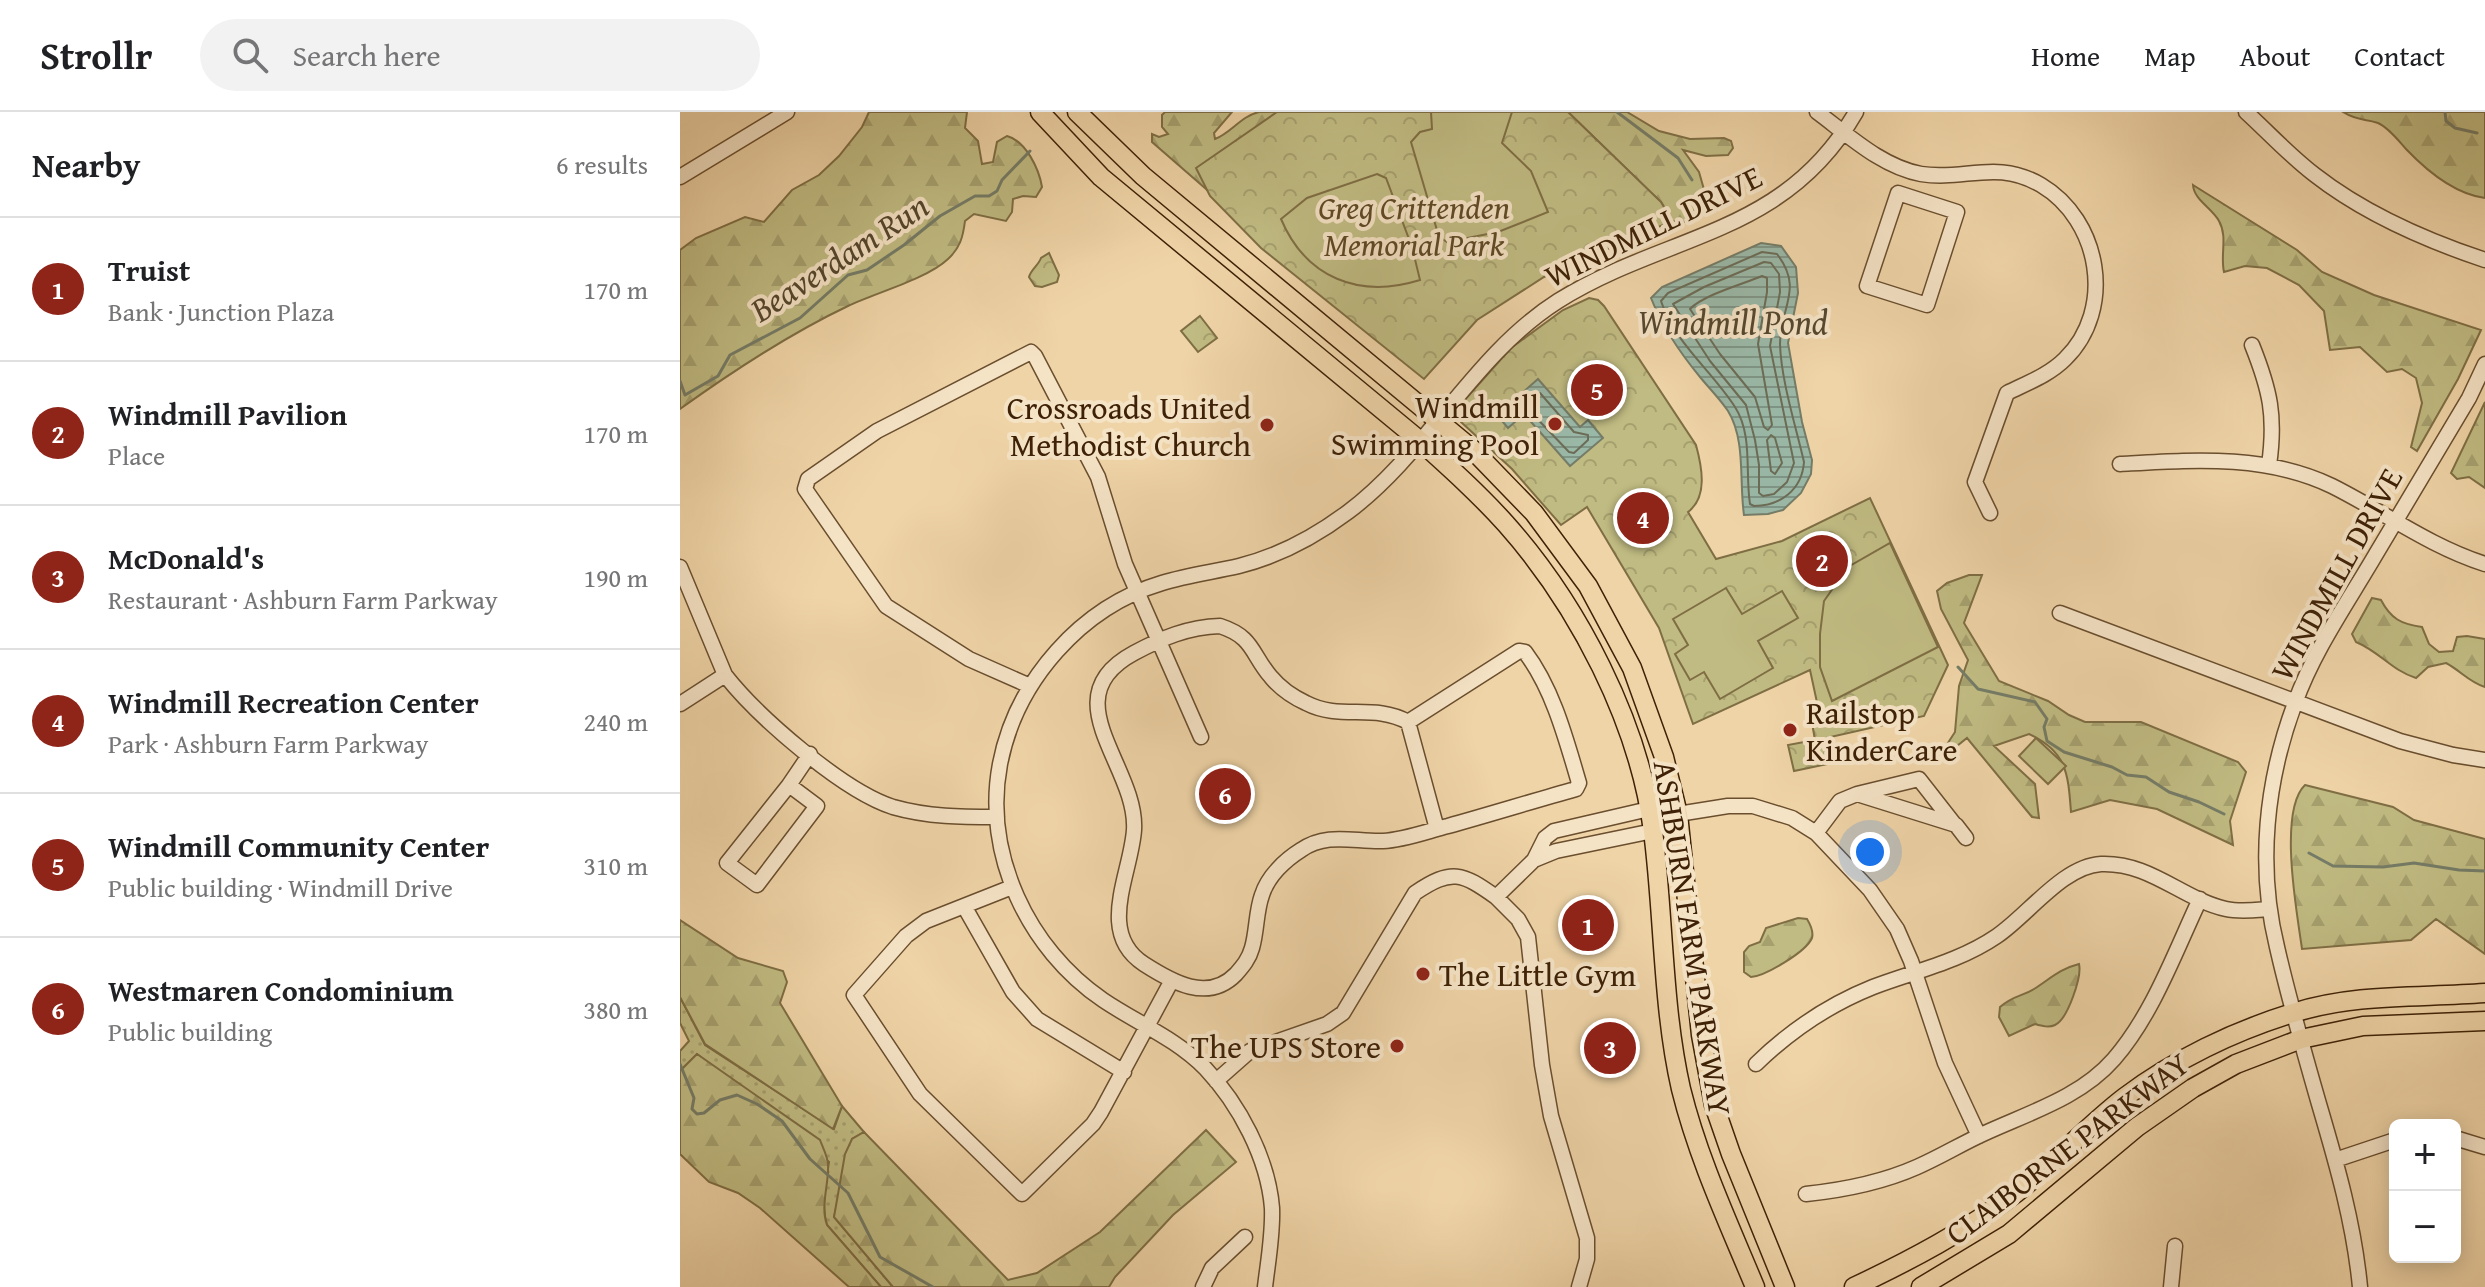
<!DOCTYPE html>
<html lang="en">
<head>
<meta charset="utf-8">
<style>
	:root { --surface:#fff; --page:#f2f2f2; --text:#202124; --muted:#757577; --line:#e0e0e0; --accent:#8f2418 }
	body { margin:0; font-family:"Gentium Book Plus",serif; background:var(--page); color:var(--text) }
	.controls { position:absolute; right:24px; bottom:24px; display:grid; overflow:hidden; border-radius:12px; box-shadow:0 4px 20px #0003 }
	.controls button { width:72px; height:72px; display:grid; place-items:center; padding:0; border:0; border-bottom:2px solid var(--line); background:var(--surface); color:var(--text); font:40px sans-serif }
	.you { position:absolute; left:1190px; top:740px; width:28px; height:28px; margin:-20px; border:6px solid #fff; border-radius:50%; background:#1a73e8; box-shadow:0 0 0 12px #1a73e833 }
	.badge { display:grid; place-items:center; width:52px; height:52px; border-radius:50%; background:var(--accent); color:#fff; font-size:26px; font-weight:700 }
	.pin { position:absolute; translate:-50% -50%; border:4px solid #fff; box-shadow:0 2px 8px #0006 }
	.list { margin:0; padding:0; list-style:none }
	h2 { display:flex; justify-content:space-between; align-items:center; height:104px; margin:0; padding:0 32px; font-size:34px }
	h2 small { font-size:26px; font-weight:400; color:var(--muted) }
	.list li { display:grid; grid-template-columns:52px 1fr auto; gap:24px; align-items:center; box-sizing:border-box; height:144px; padding:0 32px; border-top:2px solid var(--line) }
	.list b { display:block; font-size:30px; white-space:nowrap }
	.list p { margin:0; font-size:26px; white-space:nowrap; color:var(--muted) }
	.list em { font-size:26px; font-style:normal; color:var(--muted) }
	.icon { flex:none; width:44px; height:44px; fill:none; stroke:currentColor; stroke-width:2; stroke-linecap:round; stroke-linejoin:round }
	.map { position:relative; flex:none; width:1805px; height:1175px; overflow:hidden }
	header { display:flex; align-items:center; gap:48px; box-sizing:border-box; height:112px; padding:0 40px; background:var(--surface); border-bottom:2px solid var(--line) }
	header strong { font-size:38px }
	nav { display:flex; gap:44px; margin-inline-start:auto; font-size:28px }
	.search { width:560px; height:72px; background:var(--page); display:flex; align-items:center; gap:20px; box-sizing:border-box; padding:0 28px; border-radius:44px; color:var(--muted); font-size:30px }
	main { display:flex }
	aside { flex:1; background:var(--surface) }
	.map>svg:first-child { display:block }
	.grass { fill:url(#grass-dots); stroke:#7f6e44; stroke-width:2 }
	.forest { fill:url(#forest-firs); stroke:#7f6e44; stroke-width:2 }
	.park { fill:url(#park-crowns); stroke:#7f6e44; stroke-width:2 }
	.pitch { fill:#c0bb82; stroke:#7f6e44; stroke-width:2 }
	.water { fill:url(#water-rules); stroke:#757c67; stroke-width:2 }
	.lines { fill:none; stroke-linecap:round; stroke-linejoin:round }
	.shore { stroke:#6c6c56; stroke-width:2 }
	.stream { stroke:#757c67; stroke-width:3 }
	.minor-casing { stroke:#6a4e2e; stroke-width:17 }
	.major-casing { stroke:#3e2106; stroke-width:21 }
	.minor { stroke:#f5e3c6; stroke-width:14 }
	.major { stroke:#efd4a7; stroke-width:18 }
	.poi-dot { fill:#8f2418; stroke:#f5e3c6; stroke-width:3 }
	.labels { text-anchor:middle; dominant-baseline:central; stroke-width:8; stroke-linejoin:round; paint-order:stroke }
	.park-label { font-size:32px; font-style:italic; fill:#5e4825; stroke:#f5e3c6 }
	.street-label { font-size:32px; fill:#3e2106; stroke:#f5e3c6 }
	.poi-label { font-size:32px; fill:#3e2106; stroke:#f5e3c6; text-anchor:end }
	.water-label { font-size:34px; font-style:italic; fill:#55472e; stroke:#f5e3c6 }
</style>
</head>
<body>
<header>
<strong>Strollr</strong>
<div class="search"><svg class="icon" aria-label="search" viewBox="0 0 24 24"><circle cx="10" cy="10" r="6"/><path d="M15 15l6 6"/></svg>Search here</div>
<nav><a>Home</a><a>Map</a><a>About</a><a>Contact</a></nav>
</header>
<main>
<aside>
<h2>Nearby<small>6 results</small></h2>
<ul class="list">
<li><span class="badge">1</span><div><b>Truist</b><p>Bank · Junction Plaza</p></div><em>170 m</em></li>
<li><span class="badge">2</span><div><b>Windmill Pavilion</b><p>Place</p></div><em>170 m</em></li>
<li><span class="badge">3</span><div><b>McDonald's</b><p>Restaurant · Ashburn Farm Parkway</p></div><em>190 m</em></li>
<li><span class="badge">4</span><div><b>Windmill Recreation Center</b><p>Park · Ashburn Farm Parkway</p></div><em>240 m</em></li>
<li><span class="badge">5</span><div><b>Windmill Community Center</b><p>Public building · Windmill Drive</p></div><em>310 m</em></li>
<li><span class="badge">6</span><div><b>Westmaren Condominium</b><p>Public building</p></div><em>380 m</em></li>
</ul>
</aside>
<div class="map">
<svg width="1805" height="1175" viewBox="0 0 1805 1175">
	<defs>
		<pattern id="grass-dots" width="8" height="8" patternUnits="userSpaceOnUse" patternTransform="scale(2)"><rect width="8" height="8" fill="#c0bb82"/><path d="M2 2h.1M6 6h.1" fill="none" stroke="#a6a06f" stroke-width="1.8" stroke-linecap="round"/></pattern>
		<pattern id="forest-firs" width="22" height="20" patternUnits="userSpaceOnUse" patternTransform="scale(2)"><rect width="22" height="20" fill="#c0bb82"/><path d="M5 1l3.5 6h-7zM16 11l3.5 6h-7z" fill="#a6a06f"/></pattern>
		<pattern id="park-crowns" width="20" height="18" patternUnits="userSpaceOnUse" patternTransform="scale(2)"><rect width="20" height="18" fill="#c0bb82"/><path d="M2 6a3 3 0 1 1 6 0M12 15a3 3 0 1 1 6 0" fill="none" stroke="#a6a06f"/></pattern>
		<pattern id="water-rules" width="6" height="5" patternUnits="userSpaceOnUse" patternTransform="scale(2)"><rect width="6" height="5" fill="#9ab8a7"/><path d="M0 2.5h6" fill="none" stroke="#7f9586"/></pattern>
	</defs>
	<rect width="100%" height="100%" fill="#efd4a7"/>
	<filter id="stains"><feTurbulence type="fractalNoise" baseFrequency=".0025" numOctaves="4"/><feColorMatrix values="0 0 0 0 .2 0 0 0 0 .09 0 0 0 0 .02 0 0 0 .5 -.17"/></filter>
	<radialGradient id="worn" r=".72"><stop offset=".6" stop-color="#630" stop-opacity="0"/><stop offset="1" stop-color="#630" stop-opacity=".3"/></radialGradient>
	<path class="grass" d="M0,885l25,48 129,84 8,-23 22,26 -12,7 -18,78 59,70h-12l-54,-62c-6,-19 -1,-43 2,-63l-132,-108 -17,17v-20l9,-10 -9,-18z"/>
	<path class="forest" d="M189,0h98l-2,16 13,13 4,23 11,-2 4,-20 10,-6c19,5 32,33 35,51l-6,10 -13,-1 -10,3 -1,13 -6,9 -32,-7 -9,7c-2,16 -5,27 -17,38 -21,20 -73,34 -100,47 -59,28 -115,65 -168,103v-159l16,-12 49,-21 19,5 28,-32 27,-15 20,-19 23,-29z
		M485,0h67l-18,21 1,6c16,-6 26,-23 44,-27 21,0 61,0 84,0l-122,90 -69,-60v-8l7,3 9,-3 -6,-7v-12z
		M888,0h59l32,19 31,8 34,-1 7,3 2,7 -5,7 -22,1 -23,-6 16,22 6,21 -18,29 -15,-1 -11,-19z
		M1663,0h142v86c-31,-4 -58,-27 -79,-49 -8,-9 -17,-21 -28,-26 -13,-5 -19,-1 -35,-11z
		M1513,73l104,65 25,22 52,23 107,35 -23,49 -41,72 -6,-4 11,-44 -6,-25 -14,-9 -15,3 -27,-25 -30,3 -6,-39 -25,-26 -32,-17 -22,-2 -21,6c-4,-17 4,-35 -5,-51 -7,-13 -25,-21 -26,-36z
		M1805,290v86l-16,-11 -12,2 -6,-6z
		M1289,463h13l-18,48 35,58 49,20 21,14 16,7h56l97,40 8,10 -16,49 3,24 -76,-36 -47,-9 -39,12c-3,-39 -4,-60 -42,-78l-35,12 41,38 4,34 -7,-1 -65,-79 -20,16 -3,-5 11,-17 4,-46 9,-26 -27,-51 -4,-18 10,-8z
		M1692,486l9,2c10,19 20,24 41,27l7,17 10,8 14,-1 4,-14 10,-1 18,3v48c-16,-5 -24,-16 -39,-24l-18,4 -12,11c-25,-8 -36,-26 -60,-36l-4,-8z
		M1625,673l88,22 21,13 71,19v115l-49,-35 -25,21 -109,9c-5,-36 -24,-138 3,-164z
		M1118,806l9,1c3,5 7,12 5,19 -6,14 -47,38 -61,39l-7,-5v-20l5,-6 11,-4 6,-14z
		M0,808l58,38 45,13 4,11 -7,21 62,103 -9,23 -128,-85 -25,-47z
		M1399,852c3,12 -11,55 -24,61 -6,3 -13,1 -20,-1l-26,12 -10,-19 1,-10c14,-12 21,-10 34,-18 16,-10 25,-20 45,-25z
		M17,942l123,86c3,8 8,17 8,25 1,20 -8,41 -1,60l54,62h-32l-89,-79 -22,-15 -29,-11 -29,-28v-83z
		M526,1018l30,32 -63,53 -58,62 -6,10h-216l-59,-70 11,-63 7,-15 12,-7 144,148 29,-7 63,-41z"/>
	<path class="park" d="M597,0h291l93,90 11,19 -128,56 -67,43 -53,59 -163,-131 -51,-52 -14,-28z
		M369,141l10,22 -2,7 -15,5 -7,-1 -6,-9c2,-8 9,-11 12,-19z
		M909,186l9,2 6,6 92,139c6,22 12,52 -8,67l28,47 66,-18 88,-43 78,167 -24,51 -98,22 4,21 -2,5 -34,7 -6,-26 27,-5 -3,-17 9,-2 -11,-51 -117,54 -34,-96 -72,-121 -26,18 -49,-56 -51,-47 -2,-11 3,-8 49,-55 52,-38z
		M520,204l17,22 -19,14 -17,-21z"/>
	<path class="pitch" d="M751,0h81l-10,31 29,28 17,41 -50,20 -51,10 -8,-5 -28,-95 9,-10 12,-3z
		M697,62l9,4 26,69 8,33c-61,19 -114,-2 -139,-61l26,-21z
		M1210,431l48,104 -106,54 -12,-34v-33l4,-33 24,-34z
		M1046,476l16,26 40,-23 16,27 -40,23 15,27 -53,31 -16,-27 -14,8 -15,-26 13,-9 -15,-26z
		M1356,626l30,28 -18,18 -29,-28z"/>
	<path class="water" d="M1081,131l20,3 15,21 2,26 -10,50 14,79 10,38 -1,14 -10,19 -18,17 -15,4 -24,1c-5,-33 2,-75 -16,-104 -8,-12 -19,-23 -28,-34 -19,-23 -38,-51 -49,-79l11,-11z
		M858,267l42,48 8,-7 15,18 -33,28 -46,-52 -16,14 -11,-13z"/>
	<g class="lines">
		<path class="shore" d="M1082,140l15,2c27,35 3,53 3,90 1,36 16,83 24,118 -2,28 -24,44 -50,44l-4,-2c-5,-31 3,-69 -15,-97 -23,-36 -61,-65 -74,-106l7,-8z
			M1084,150l7,1 8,11 1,18 -10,54 24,117 -7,19 -13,12 -11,2 -4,-3v-28l-4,-25 -9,-35 -36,-44 -37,-57 31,-17z
			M1082,164l5,2v14l-9,52 14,81 -4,5 -4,-3 -9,-30 -35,-43 -30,-45c13,-14 53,-25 72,-33z
			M855,281h5l34,39 14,3v5l-14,13 -5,-1 -44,-46 1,-5z
			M1091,323l4,3 7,25 -7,11 -4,-3 -4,-31z"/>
		<path class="stream" d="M937,0l61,46 14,22
			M1765,0l1,9 9,7 22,5
			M0,269l5,14 33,-19 12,-21 70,-37 48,-43 19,-5 37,-25 36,-29 35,-20h14l8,-5 5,-11 28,-29
			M1278,555l20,22 57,13 12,17 -3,8 3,14 17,11 48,15 15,8 19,2 23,15 30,10 25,12
			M1629,741l24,13 50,1 31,-4 45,7 26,1
			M0,952l14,34 -2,11 5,5 7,-1 16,-13 17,-5 20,9 25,17 28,38 38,34 32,64 53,30"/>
		<g class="minor-casing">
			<path id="minor" d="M1137,0c31,23 65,55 104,62 44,7 75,-15 120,11 59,35 75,124 24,174 -16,16 -38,24 -58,34l-32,89 15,31
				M1566,0c23,21 44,44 69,63 50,39 110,65 170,85
				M0,65l107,-65
				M1218,81l59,19 -30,93 -60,-19z
				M1572,233c18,45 24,71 17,120
				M1440,352c73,-4 145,-10 212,22 52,26 97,60 153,78
				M0,455l45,108 -45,29
				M1380,501l340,128 53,14 32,5
				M540,514c34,11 31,28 51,51 9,11 22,20 35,26 35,18 67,0 102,19l111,-71 6,1c28,37 41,87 54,131l-3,6c-43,12 -85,25 -128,37 -20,5 -44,14 -65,15 -29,1 -56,-9 -82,9 -16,10 -33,26 -39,45 -6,16 -5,36 -10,53 -3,11 -9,18 -16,26 -28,29 -64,8 -92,-10 -48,-31 -13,-90 -10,-134 4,-64 -84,-132 0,-177 28,-15 54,-26 86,-27z
				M45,563c33,42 118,116 168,132 35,10 69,10 104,10
				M350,574l-61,-27 -83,-53 -81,-117 3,-10 69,-48 154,-79 4,4 63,121 27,87 76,173
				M728,610l29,107
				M109,673l28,21 -60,79 -30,-22z
				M109,673l21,-31
				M1177,682l62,-15 36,46
				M1136,721l24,-32 17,-7 99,31 10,13
				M854,748l22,-9 97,-20 25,-17
				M332,775l-86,34 -20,15 -52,59 66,99 102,100 71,-70 8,-12 71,-132
				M284,794l49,86 24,27 87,53
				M1076,952c35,-34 72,-59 117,-77 42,-16 86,-25 124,-51 31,-21 66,-70 104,-72 49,-2 81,35 125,45 14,3 29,1 43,0
				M536,969l34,-30 77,-27 16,-11 72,-120c37,-25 47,-20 81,4
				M1775,1026l30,9
				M1655,1048l60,-20
				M1126,1082c38,-4 75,-11 111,-27 23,-10 44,-23 66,-33 45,-21 97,-36 131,-75 39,-45 61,-107 86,-160
				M523,1175l9,-19 33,-31
				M585,1175c3,-26 8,-52 7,-79 -4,-50 -33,-104 -67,-140 -30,-30 -68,-45 -102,-68 -75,-51 -120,-146 -103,-236 16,-83 81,-157 162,-181 25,-8 51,-11 77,-17 40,-10 77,-30 109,-54 80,-60 125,-157 210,-211 108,-68 226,-64 298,-189
				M899,1175l8,-28v-21l-36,-122 -9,-51 -14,-128 -10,-18 -22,-22 38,-37 11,-22 9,-7 95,-22 29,5 50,-8h25l39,12 24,15 54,57 27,39 14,32 34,102 34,73
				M1491,1175l4,-41
				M1680,1175c-6,-63 -23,-122 -41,-183 -15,-52 -30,-104 -42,-157 -20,-81 -11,-166 18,-244 19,-53 53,-101 81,-149 31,-52 62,-104 93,-156l16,-34"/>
		</g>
		<g class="major-casing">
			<path id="major" d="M360,0l61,65 318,263c30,27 60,54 87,84 72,81 133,198 147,307 11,84 9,175 28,258 17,69 47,133 74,198
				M397,0l66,64 329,273 62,64 54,73 44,82 32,89 14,57 23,221 13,70 17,49 54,133
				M1174,1175c57,-27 112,-56 162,-94 38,-30 71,-67 109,-96 49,-37 109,-66 168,-84 63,-20 127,-15 192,-20
				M1241,1175l88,-53 128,-107 56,-39 43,-24 65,-25 62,-13 122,-5"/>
		</g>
		<use href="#minor" class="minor"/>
		<use href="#major" class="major"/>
	</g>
	<g class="poi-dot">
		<circle cx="875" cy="312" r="8"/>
		<circle cx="587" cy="313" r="8"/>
		<circle cx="1110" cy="618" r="8"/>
		<circle cx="743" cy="862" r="8"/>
		<circle cx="717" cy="934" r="8"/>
	</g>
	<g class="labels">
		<g class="park-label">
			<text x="734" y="95">Greg Crittenden<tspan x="734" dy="37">Memorial Park</tspan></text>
		</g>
		<g class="street-label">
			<text transform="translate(973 114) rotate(-26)">WINDMILL DRIVE</text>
			<text transform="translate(1656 462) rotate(-61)">WINDMILL DRIVE</text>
			<text transform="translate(1013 826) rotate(81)">ASHBURN FARM PARKWAY</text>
			<text transform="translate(1387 1036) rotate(-37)">CLAIBORNE PARKWAY</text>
		</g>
		<g class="poi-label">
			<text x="859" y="294">Windmill<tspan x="859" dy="37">Swimming Pool</tspan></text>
			<text x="571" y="295">Crossroads United<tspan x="571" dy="37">Methodist Church</tspan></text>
			<text x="1126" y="600" text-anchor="start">Railstop<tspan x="1126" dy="37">KinderCare</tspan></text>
			<text x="759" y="862" text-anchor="start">The Little Gym</text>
			<text x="701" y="934">The UPS Store</text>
		</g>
		<g class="water-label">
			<text transform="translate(159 145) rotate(-33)">Beaverdam Run</text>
			<text x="1053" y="209">Windmill Pond</text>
		</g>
	</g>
	<rect width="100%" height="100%" filter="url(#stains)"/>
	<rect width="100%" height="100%" fill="url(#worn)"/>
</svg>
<div class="controls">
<button>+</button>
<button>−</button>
</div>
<div class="you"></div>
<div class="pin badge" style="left:908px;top:813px">1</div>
<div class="pin badge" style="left:1142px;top:449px">2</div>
<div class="pin badge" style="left:930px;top:936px">3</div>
<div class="pin badge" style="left:963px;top:406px">4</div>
<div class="pin badge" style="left:917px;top:278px">5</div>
<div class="pin badge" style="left:545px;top:682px">6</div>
</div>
</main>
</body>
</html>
